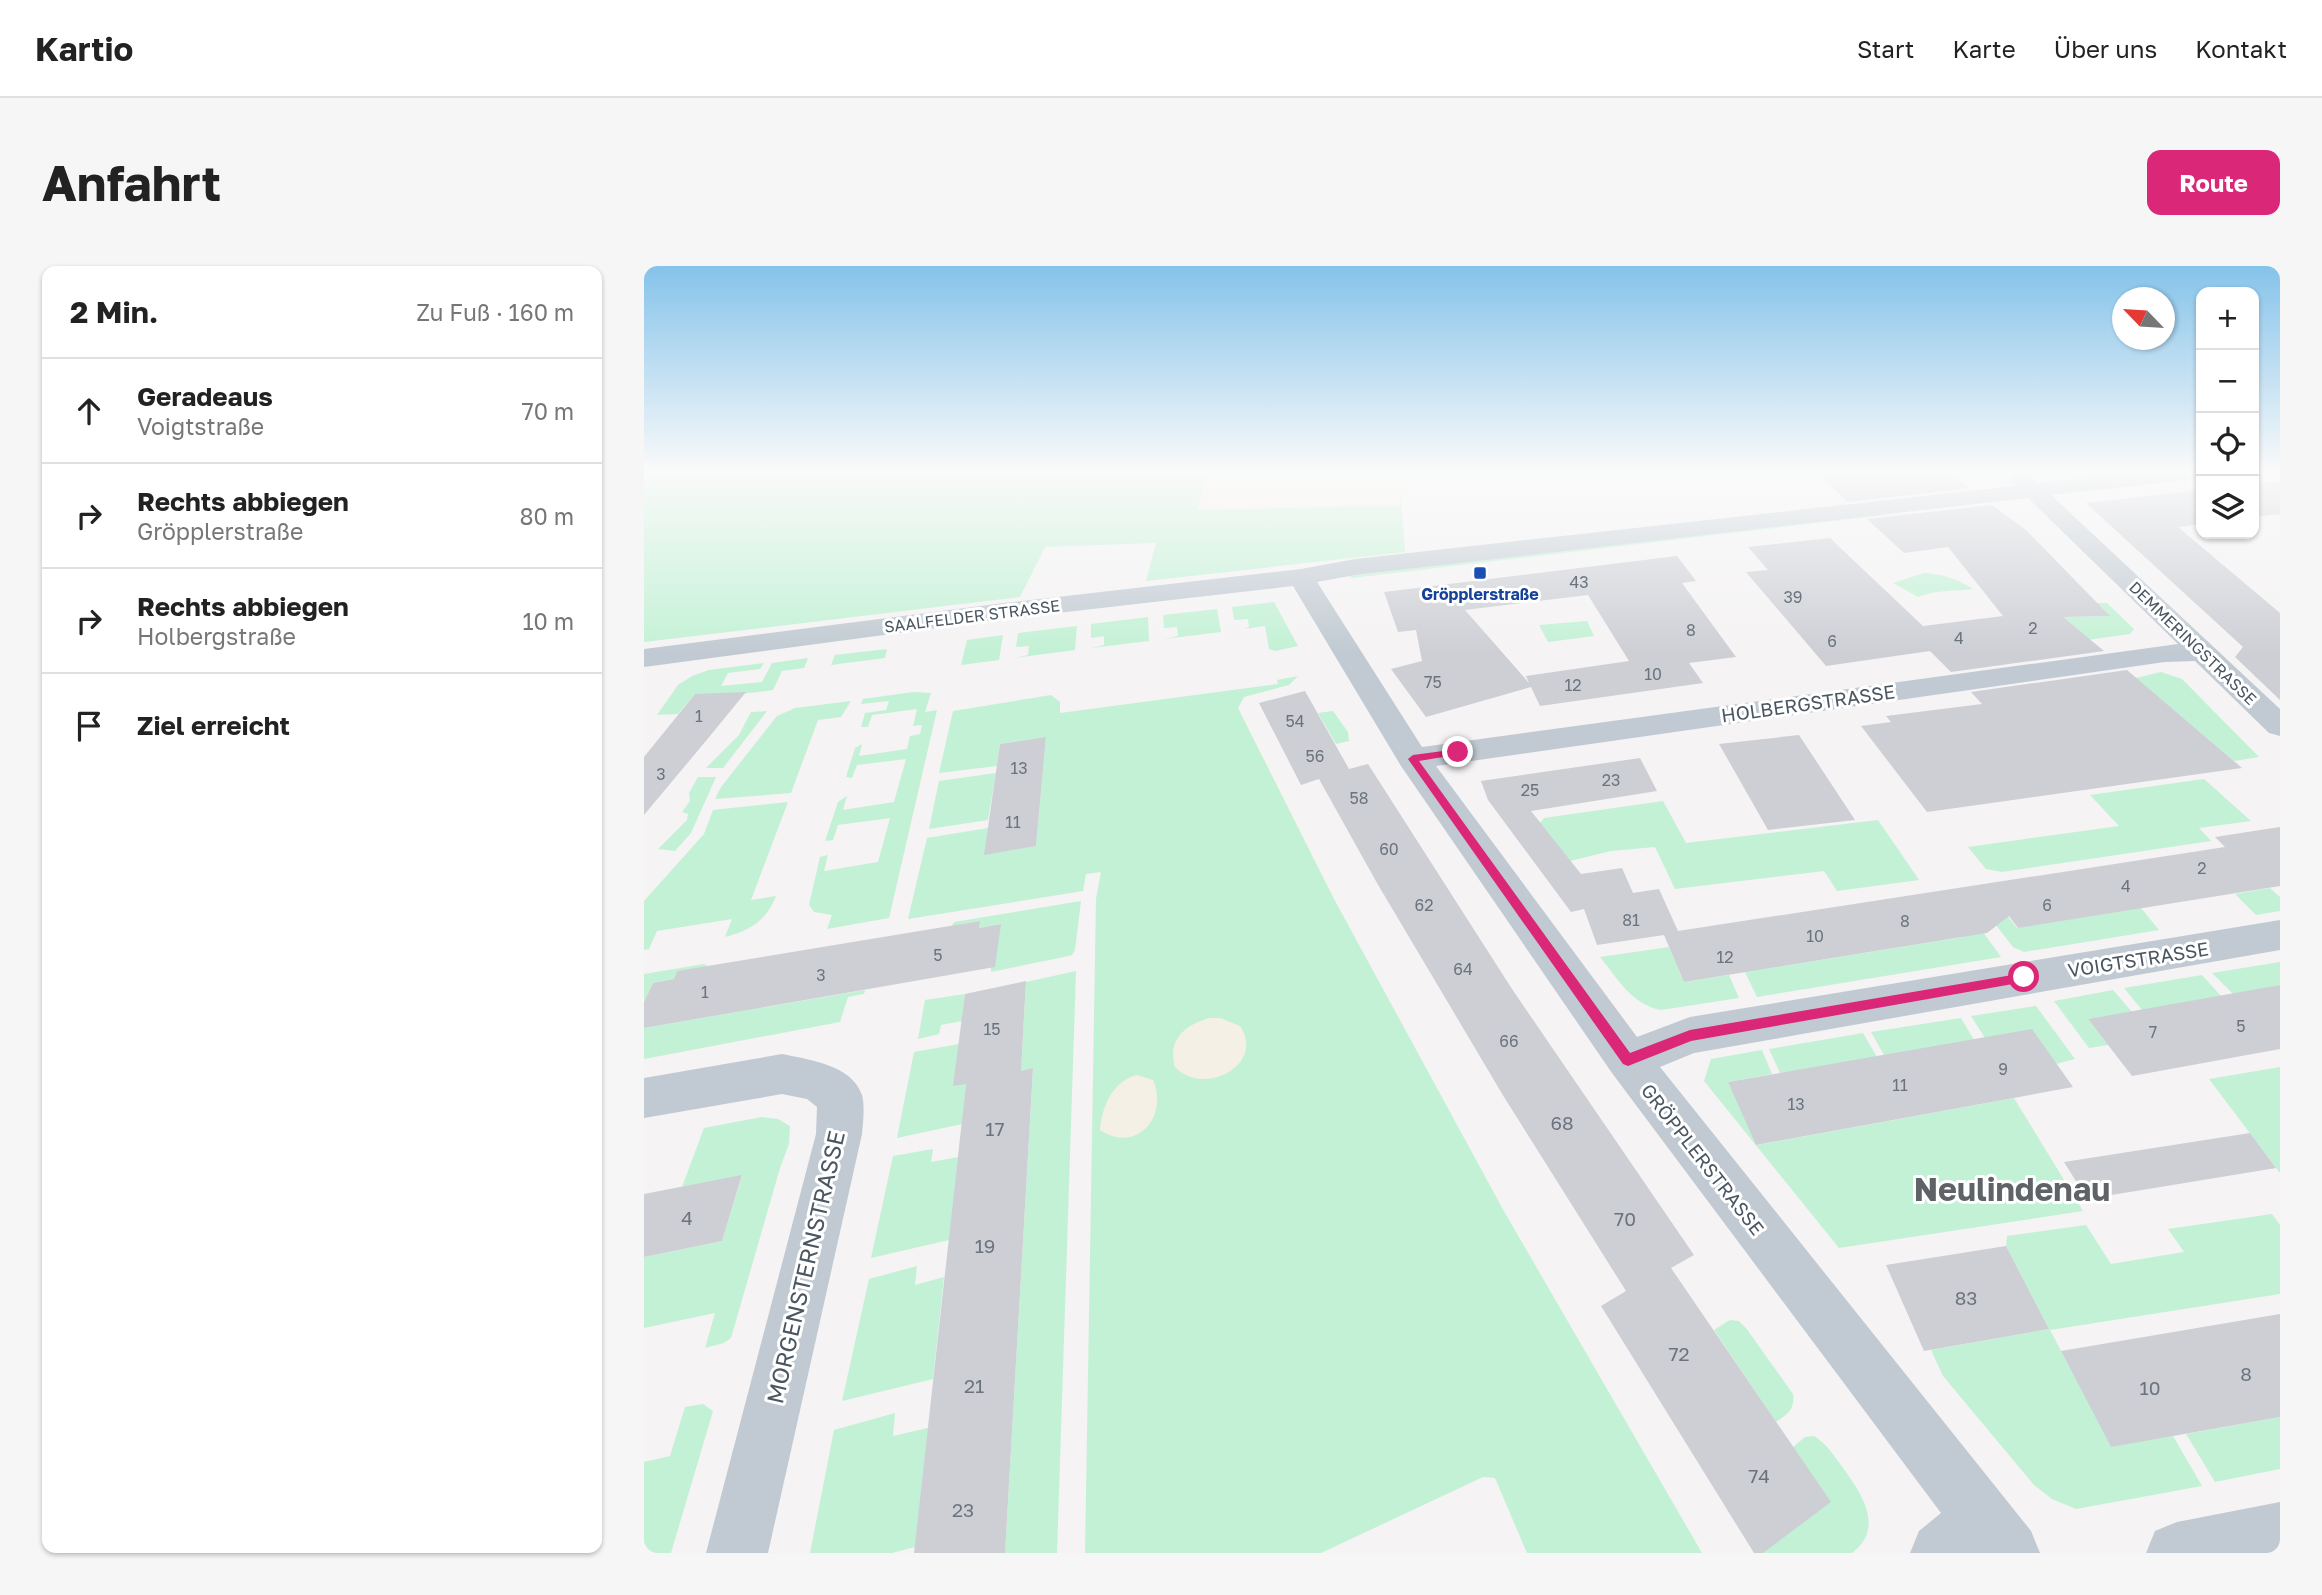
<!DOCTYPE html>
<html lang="de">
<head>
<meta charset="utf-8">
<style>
	:root { --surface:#fff; --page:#f6f6f6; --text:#222; --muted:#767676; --line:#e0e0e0; --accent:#db2777 }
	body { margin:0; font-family:"Golos Text",sans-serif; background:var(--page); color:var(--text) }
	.controls { position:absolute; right:21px; top:21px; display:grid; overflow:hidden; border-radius:14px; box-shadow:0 2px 5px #0004 }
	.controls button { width:63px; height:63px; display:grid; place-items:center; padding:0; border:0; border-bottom:2px solid var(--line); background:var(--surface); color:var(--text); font:35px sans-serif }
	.compass { position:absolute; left:1468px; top:21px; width:63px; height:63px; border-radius:50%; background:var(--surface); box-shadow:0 2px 5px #0004; rotate:295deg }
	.stop { position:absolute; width:21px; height:21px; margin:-16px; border:5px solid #db2777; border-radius:50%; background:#fff }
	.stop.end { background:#db2777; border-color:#fff; box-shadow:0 2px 7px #0008 }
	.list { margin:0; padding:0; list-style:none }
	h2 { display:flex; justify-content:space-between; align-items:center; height:91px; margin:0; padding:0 28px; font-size:30px }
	h2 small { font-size:23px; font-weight:400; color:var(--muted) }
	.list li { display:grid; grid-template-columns:46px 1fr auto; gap:21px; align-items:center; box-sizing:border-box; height:105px; padding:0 28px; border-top:2px solid var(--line) }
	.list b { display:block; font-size:26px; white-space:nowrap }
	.list p { margin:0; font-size:23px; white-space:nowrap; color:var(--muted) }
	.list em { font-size:23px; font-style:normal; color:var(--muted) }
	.icon { flex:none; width:38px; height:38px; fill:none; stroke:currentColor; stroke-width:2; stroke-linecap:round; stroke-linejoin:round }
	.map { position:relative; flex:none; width:1636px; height:1287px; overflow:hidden; border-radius:14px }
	header { display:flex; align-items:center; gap:42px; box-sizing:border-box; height:98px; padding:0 35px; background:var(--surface); border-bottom:2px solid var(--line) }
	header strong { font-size:33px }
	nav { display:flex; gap:38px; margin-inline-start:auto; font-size:24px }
	.intro { display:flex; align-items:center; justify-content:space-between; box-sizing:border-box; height:168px; padding:0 42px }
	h1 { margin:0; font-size:49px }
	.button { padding:18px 32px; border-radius:14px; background:var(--accent); color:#fff; font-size:24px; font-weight:700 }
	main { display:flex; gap:42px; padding:0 42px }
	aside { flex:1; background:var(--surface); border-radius:14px; box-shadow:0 2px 5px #0004 }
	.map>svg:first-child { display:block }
	.green { fill:#c3f1d5 }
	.sand { fill:#f5f0e5 }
	.building { fill:#cdcfd5; fill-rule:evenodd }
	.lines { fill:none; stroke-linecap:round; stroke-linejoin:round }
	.minor { fill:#c1cad2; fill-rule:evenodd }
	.route { fill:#db2777 }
	.transit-dot { fill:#1a4fb4; stroke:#fff; stroke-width:2.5 }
	.labels { text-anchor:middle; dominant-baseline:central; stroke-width:6; stroke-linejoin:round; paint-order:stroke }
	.number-label { font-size:16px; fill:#6b747e }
	.far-transit-label { font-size:16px; font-weight:bold; fill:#164399; stroke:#fff }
	.far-street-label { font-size:16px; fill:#4a5661; stroke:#fff }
	.street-label { font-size:19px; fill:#4a5661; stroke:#fff }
	.near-number-label { font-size:19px; fill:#6b747e }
	.near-street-label { font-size:23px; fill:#4a5661; stroke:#fff }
	.near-district-label { font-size:32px; font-weight:bold; fill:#5f6368; stroke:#fff }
</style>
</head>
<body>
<header>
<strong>Kartio</strong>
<nav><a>Start</a><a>Karte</a><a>Über uns</a><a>Kontakt</a></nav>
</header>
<div class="intro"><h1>Anfahrt</h1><a class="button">Route</a></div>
<main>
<aside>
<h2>2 Min.<small>Zu Fuß · 160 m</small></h2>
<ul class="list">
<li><svg class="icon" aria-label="ahead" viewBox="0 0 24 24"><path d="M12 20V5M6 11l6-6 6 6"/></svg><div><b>Geradeaus</b><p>Voigtstraße</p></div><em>70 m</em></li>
<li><svg class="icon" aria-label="right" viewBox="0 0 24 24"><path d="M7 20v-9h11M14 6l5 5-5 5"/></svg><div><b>Rechts abbiegen</b><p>Gröpplerstraße</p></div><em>80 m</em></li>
<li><svg class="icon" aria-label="right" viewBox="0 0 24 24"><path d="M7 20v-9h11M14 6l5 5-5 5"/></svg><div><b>Rechts abbiegen</b><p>Holbergstraße</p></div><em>10 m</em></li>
<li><svg class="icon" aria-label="arrive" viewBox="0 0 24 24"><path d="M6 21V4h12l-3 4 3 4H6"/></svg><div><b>Ziel erreicht</b></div></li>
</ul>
</aside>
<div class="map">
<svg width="1636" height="1287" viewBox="0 0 1636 1287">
	<rect width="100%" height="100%" fill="#f5f3f3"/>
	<path class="green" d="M0,207h755l6,79 -259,29 10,-38 -111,4 -25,50 -376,45z
		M1229,247l14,2 -535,63 -3,-2z
		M1280,307c17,1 35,6 49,16 -22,3 -34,0 -55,8l-25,-14z
		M630,336l24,44 -23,5 -6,-2 -4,-23 -21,3 5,-2 -1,-8 -14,1 -2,-13z
		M1453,337h10l27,26 -4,5 -72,10 5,-27 46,-1z
		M573,343l4,23 -57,7 14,-3 -1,-9 -13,1 -1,-13z
		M504,351l1,24 -58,7 13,-3v-9l-13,2v-14z
		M943,355l7,15 -46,6 -9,-17z
		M433,360l-2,24 -60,8 13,-3 1,-9 -13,1 2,-14z
		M359,369l-4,25 -38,5 6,-25z
		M243,383l-2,9 -54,7 4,-10z
		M164,392l-4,10 -22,3 -9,19 -32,4h-46l-17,20 -21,1 21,-30 14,-9 17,-6 55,-7 -4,6 -32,4 -7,13 41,-4 10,-19z
		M1517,406l21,7 77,78 -25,4 -98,-83z
		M654,410l-9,9 -45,12 -6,11 96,191 171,314 197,340h-175l-32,-75 -12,-1 -162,76h-236l11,-654 5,-27 -15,2 -3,17 -175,28 19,-81 61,-10 -3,26 51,-8 10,-109 -46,7 -3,22 -58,7 14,-62 98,-16 9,7v11l218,-29 -1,-4z
		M269,426l18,1 -6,19 12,-2 -48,208 -62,11 5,-14 -18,-3 -5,-7 11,-48 8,-2 -4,16 54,-9 12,-44 -52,7 -5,15 -8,1 13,-39 9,-6 -4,14 51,-8 12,-43 -49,6 -5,13 -6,-1 9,-29 7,-4 -3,12 48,-7 3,-13 10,-2 2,-9 -9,1 4,-17 -45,6 -4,12h-7l4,-14 21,-3 3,-9 -28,3 2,-5z
		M207,435l-10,16 -23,3 -27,73 -76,6 6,-12 56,-71 18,-8z
		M123,445l-44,57h-17l33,-33 12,-23z
		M689,445l15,21 1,9 -13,3 -18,-31z
		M352,507l-8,47 -59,9 10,-48z
		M54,511h18l-25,56 -16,18 -17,-2 29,-29 1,-6 -6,-2 8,-11 -1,-8z
		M1560,513l47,42 -52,7 12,13 -209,31 -16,-3 -18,-22 151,-21 -29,-31z
		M1019,535l23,42 192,-23 41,60 -82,11 -13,-20 -149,18 -20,-42 -44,4 -41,10 -30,-38 4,-5z
		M144,536l-37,98 25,-4c-9,24 -26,35 -51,41l7,-18 -75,12 -8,18 -5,1v-49l60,-67 9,-24z
		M1626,622l10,9v14l-24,4 -21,-21z
		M1347,629l26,33 124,-20 18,22 -135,22 -11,-5 -39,-50z
		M1315,633l42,58 -244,40 -12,-25 219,-35z
		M437,635l-6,49 -3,5 -8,2 -73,15v-5l4,-1 5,-42 -21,4v-7l-17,3 -1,6 -12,2 5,-10z
		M1025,681l15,35 45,-7 10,23 -78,12c-30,-6 -43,-31 -61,-53z
		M1636,696v23l-47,9 -21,-21z
		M60,698l5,3 -32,4 -3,8 -21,4 -9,19v-28z
		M432,705l-19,582h-52l28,-484 -12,2 5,-89z
		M1558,709l19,21 -79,14 -18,-22z
		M221,724l-1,4 -16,3 -8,25 -196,37v-31z
		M1469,724l19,22 -44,7 20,26 -19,3 -35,-47z
		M321,728l-3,27 -21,4 -2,9 -21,5 7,-39z
		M1392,740l39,53 -19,5 -71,-26 -14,-22z
		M1317,752l13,22 -90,15 -13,-23z
		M1219,767l14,24 -97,16 -11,-24z
		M315,778l7,40 -4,40 -65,14 17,-86z
		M1118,784l10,24 -44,8 29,63 257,-47 69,113 -244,37 -135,-167 7,-22z
		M1636,801v106l-71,-94z
		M118,851l16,2 12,7 -1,18 -9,24 -49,170 -7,5 -19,5 10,-35 -71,15v-71l78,-16 20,-65 -60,11 22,-59z
		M289,883l-2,13 27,-5 -9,83 -78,18 22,-102z
		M1628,948l8,11v69l-230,36 61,116 62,-10 29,50 -126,23 -24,-10 -18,-14 -91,-109 -12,-26 118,-21 -43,-83 1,-10 79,-11 25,39 73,-12 -16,-23z
		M273,1000l-2,19 29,-8 -11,102 -91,22 27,-122z
		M1086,1054l9,1 7,7 47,66c2,15 -5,20 -17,28l-62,-92z
		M59,1138l10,7 -42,142h-27v-91l26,-6 15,-49z
		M251,1147l-2,23 35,-8 -13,119 -23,6h-82l24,-123z
		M1636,1151v52l-65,13 -29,-48z
		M1170,1170c13,8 20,20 29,32 19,26 42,60 9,85h-89l30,-106 12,-10z"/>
	<path class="sand" d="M564,207h192v32l-203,5z
		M565,752h11l20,8c26,38 -35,72 -65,41 -8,-27 10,-42 34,-49z
		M493,809l16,5c16,37 -17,74 -53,50 2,-24 13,-49 37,-55z"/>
	<path class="building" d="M1173,207h133l20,15 -122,14z
		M1636,215v33l-26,3v-33z
		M1557,224v34l-23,3 102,86v87l-45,-43 8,-10 -157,-144z
		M1348,239l34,25 84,86 -47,1 41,34 -153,21 -21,-21 -104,15 -80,-94 22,-2 -20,-23 82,-9 93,88 80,-10 -55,-69 -44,6 -37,-34z
		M1033,290l19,25 -14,2 54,74 -47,6 14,20 -163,23 -9,-19 -105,30 -35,-48 31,-8 -6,-31 -18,2 -14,-40zM944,329l41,66 -103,15 3,7 -64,-73z
		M1483,404l115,98 -315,44 -66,-86 30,-4 -5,-6 96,-12 -11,-12z
		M661,425l44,78 19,-5 144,225 182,266 -23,13 160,234 -68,51h-9l-153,-247 25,-15 -122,-194 -127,-214 -58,-104 -18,6 -42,-82z
		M102,426l-41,50 -61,73v-58l51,-63z
		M1155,469l56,85 -87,10 -49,-86z
		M402,471l-10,109 -52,9 16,-111z
		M996,492l17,33 -126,20 50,63 41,-6 11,25 26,-4 19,42 547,-84 -10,-10 65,-10v59l-262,42 -9,-12 -22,17 -303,49 -20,-47 -67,10 -13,-36 -13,3 -83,-112 -7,-19z
		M336,655l-1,7 22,-4 -6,43 -351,61v-26l9,-19 21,-4 3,-8z
		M382,715l-5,90 12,-3 -28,485h-91l52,-469 -13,2 12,-92z
		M1636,719v64l-148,27 -44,-57z
		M1388,763l41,58 -317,58 -28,-63z
		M1606,867l26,35 -189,31 -23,-37z
		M98,909l-20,66 -78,16v-63z
		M1362,980l43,83 -125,22 -38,-86z
		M1636,1048v103l-169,30 -50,-96z"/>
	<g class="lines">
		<path class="minor" d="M1373,207l12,1 9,9 88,-10h73l-3,5 -8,2 -137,15 229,214v27l-11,-3 -74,-72 -30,1 -729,104 201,271 53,-20 590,-97v30l-586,103 -34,14 371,464 9,22h-130l9,-22 22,-18 -329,-440 -211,-307 -108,-180 -289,33 -360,48v-18l360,-46 297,-34 54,-10 660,-73 -5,-7zM1384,232l150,146 -756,103 -105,-165 38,-7z
			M138,788c27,6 69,10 80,41 3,12 1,27 0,39l-94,419h-62l110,-419 1,-27 -10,-8 -25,-5 -138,24v-40z
			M1636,1236v51h-134l9,-22 22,-9z"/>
	</g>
	<linearGradient id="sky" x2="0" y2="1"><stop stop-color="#85c3ea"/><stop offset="0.53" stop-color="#fafafa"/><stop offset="1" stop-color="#fafafa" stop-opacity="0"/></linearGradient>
	<rect width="1636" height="387" fill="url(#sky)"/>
	<path class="route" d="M814,483l3,1v4l-42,7 211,292 60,-23 334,-57 6,4 -6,5 -333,59 -63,25 -5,-2 -215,-305 5,-4z"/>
	<rect class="transit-dot" x="829" y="300" width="14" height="14" rx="3.5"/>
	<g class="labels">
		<g class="number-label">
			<text x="935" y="316">43</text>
			<text x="1149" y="331">39</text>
			<text x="1389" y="362">2</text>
			<text x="1047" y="364">8</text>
			<text x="1315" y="372">4</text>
			<text x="1188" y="375">6</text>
			<text x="1009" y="408">10</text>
			<text x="789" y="416">75</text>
			<text x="929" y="419">12</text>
			<text x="55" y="450">1</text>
			<text x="651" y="455">54</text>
			<text x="671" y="490">56</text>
			<text x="375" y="502">13</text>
			<text x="17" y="508">3</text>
			<text x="967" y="514">23</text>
			<text x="886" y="524">25</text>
			<text x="715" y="532">58</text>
			<text x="369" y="556">11</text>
			<text x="745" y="583">60</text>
			<text x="1558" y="602">2</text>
			<text x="1482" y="620">4</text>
			<text x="780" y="639">62</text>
			<text x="1403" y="639">6</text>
			<text x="987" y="654">81</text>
			<text x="1261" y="655">8</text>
			<text x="1171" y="670">10</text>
			<text x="294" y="689">5</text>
			<text x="1081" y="691">12</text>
			<text x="819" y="703">64</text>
			<text x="177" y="709">3</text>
			<text x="61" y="726">1</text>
			<text x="1597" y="760">5</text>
			<text x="348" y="763">15</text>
			<text x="1509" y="766">7</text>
			<text x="865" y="775">66</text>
			<text x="1359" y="803">9</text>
			<text x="1256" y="819">11</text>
			<text x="1152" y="838">13</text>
		</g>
		<g class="far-transit-label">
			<text x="836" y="328">Gröpplerstraße</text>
		</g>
		<g class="far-street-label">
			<text transform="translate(328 350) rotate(-7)">SAALFELDER STRASSE</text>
			<text transform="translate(1549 377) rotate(44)">DEMMERINGSTRASSE</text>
		</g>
		<g class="street-label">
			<text transform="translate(1164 437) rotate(-8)">HOLBERGSTRASSE</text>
			<text transform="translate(1494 693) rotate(-9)">VOIGTSTRASSE</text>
			<text transform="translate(1059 893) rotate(52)">GRÖPPLERSTRASSE</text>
		</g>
		<g class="near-number-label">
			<text x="918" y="856">68</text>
			<text x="351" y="862">17</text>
			<text x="43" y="951">4</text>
			<text x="981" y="952">70</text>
			<text x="341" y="979">19</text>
			<text x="1322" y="1031">83</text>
			<text x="1035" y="1087">72</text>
			<text x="1602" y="1107">8</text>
			<text x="330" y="1119">21</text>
			<text x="1506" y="1121">10</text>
			<text x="1115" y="1209">74</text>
			<text x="319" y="1243">23</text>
		</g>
		<g class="near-street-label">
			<text transform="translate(161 1001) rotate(-77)">MORGENSTERNSTRASSE</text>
		</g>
		<g class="near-district-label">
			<text x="1368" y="923">Neulindenau</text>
		</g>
	</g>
</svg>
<div class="controls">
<button>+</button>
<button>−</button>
<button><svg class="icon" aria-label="locate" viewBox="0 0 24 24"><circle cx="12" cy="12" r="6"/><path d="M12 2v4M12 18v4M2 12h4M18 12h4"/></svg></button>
<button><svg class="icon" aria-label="layers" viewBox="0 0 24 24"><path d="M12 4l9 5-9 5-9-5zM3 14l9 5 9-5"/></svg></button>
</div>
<svg class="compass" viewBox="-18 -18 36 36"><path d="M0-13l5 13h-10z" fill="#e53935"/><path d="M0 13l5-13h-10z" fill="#767676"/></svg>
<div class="stop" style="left:1380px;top:711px"></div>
<div class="stop end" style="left:814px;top:486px"></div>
</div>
</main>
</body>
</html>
